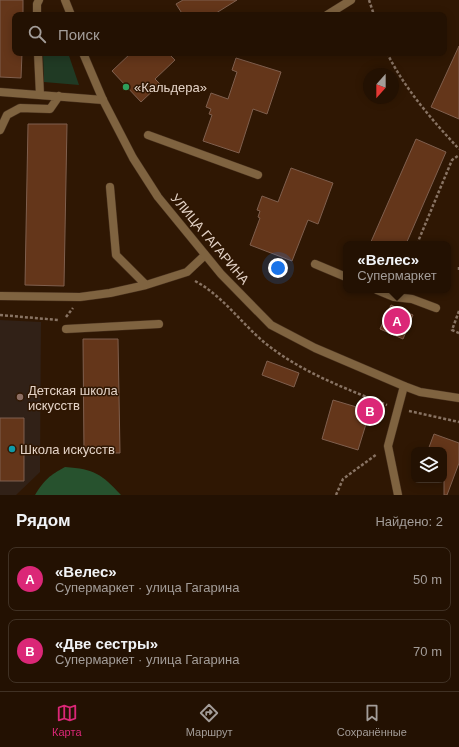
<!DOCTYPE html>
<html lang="ru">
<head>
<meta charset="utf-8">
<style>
	:root { --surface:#231102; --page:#2b1a0c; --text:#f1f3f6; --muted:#a39d99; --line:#403124; --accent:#db2777 }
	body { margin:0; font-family:Helvetica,sans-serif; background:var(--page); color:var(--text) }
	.controls { position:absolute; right:12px; bottom:12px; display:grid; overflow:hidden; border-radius:8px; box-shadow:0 2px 10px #0003 }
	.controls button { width:36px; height:36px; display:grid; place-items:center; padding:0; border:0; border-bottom:1px solid var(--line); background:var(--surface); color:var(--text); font:20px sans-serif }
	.compass { position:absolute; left:363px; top:68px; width:36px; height:36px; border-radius:50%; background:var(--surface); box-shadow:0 2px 10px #0003; rotate:201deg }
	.you { position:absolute; left:278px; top:268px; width:14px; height:14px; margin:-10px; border:3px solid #fff; border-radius:50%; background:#1a73e8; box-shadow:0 0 0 6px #1a73e833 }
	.badge { display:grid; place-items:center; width:26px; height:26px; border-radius:50%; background:var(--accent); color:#fff; font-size:13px; font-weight:700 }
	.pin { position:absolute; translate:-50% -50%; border:2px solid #fff; box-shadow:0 1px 4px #0006 }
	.popup { position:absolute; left:343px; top:241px; width:108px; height:52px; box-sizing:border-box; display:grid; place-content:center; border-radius:8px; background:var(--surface); filter:drop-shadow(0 1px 3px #0005); font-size:13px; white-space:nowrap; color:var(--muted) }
	.popup b { font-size:15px; color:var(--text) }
	.popup::after { content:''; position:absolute; left:50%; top:100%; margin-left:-8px; border:8px solid transparent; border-top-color:var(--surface) }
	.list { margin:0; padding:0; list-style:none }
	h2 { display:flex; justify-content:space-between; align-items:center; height:52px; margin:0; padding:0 16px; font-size:17px }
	h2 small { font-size:13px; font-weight:400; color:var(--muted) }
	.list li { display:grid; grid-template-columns:26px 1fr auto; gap:12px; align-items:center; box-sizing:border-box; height:64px; margin:0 8px 8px; padding:0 8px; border:1px solid var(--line); border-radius:8px }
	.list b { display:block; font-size:15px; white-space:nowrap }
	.list p { margin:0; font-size:13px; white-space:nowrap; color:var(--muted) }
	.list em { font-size:13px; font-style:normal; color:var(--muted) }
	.icon { flex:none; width:22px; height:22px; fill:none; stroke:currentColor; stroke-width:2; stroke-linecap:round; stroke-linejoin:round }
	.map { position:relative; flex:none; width:459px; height:495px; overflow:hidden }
	.search { position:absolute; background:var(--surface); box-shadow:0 2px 10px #0003; left:12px; right:12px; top:12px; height:44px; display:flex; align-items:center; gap:10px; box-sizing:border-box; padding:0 14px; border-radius:8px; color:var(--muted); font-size:15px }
	.sheet { height:196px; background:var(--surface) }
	nav { display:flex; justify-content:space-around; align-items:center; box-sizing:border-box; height:56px; border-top:1px solid var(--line); background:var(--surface); font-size:11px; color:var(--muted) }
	nav a { display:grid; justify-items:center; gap:2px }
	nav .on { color:var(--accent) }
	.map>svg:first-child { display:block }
	.education { fill:#312117 }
	.green { fill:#203a24 }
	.forest { fill:#27522e }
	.building { fill:#64361a; stroke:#7f5f4e }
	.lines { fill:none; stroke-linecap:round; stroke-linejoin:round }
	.service-casing { stroke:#48311e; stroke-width:9 }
	.tertiary-casing { stroke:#48311e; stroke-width:9 }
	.path { stroke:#887363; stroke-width:2.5; stroke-dasharray:3 2; stroke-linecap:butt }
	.service { stroke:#7f6340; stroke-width:8 }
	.tertiary { stroke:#7f6340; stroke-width:8 }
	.leisure-dot { fill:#2e9e5b; stroke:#2f1703; stroke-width:1.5 }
	.education-dot { fill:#8d6e63; stroke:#2f1703; stroke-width:1.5 }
	.culture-dot { fill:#0f9aa8; stroke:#2f1703; stroke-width:1.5 }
	.labels { text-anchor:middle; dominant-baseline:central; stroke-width:3; stroke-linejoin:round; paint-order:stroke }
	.poi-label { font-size:13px; fill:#e4d3c7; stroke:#2f1703; text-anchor:start }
	.street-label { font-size:13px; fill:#e4d3c7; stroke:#2f1703 }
</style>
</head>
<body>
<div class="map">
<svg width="459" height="495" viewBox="0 0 459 495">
	<rect width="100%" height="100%" fill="#2f1703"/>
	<path class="education" d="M0,320l41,2 -1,150 -24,23h-16z"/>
	<path class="green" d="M43,53h25l11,32 -35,-3z"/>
	<path class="forest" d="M65,467c30,2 36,7 56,28h-86c9,-15 15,-20 30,-28z"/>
	<path class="building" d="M0,0h23v15h-8v38h7l-1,25 -21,-1z
		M183,0h54l-24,15h-30l-7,-11z
		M459,46v73l-28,-12z
		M131,53h37l7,7 -20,19 5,5 -19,18 -29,-31z
		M236,58l45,14 -14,42 -14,-5 -14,44 -36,-12 9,-26 -3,-1 2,-5 -5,-2 5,-14 17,6 9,-27 -5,-2z
		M28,124h39l-3,162 -39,-1z
		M416,139l30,13 -40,92h-36z
		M291,168l42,15 -15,41 -10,-4 -16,41 -42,-16 10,-27 -2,-1 2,-6 -3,-1 5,-14 16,6z
		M391,305l22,10 -10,24 -23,-10z
		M83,339h35l2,114h-36z
		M267,361l32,12 -5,14 -32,-12z
		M333,400l37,11 -12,39 -36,-11z
		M0,418h24v63h-24z
		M434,434l25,9v20l-12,32h-3v-45h-16z"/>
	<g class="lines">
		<g class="service-casing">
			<path id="service" d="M37,15v-11l2,-4
				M327,15l24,-15
				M38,53l2,42
				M0,92l103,8
				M0,130l7,-15 13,-7 30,1 9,-13
				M148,135l110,40
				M110,187l6,68 30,30
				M315,264l31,13
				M377,290l17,7 18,2 24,9
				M0,296l80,1 30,-4 36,-8 41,-13 18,-17
				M66,329l93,-5
				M398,495l-10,-49 16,-60"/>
		</g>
		<g class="tertiary-casing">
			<path id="tertiary" d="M65,0l6,15
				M83,53l20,47 30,58 25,39 63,77 50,51 44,23 89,38 16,6 39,6"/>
		</g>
		<path class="path" d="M369,0l5,15
			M387,53c18,36 45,67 72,96
			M417,244l35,-84 7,-5
			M459,267v4
			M195,281c28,15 46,42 70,62 36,29 79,45 122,62
			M459,311l-7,19 7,3
			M0,315l58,5
			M66,317l7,-9
			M409,411l50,11
			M336,495l7,-16 34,-25"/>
		<use href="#service" class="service"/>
		<use href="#tertiary" class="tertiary"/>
	</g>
	<circle class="leisure-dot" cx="126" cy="87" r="4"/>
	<circle class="education-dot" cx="20" cy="397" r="4"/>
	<circle class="culture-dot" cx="12" cy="449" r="4"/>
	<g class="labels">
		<g class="poi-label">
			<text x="134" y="87">«Кальдера»</text>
			<text x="28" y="390">Детская школа<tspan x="28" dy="15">искусств</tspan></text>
			<text x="20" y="449">Школа искусств</text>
		</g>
		<g class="street-label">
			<text transform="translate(210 239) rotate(50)">УЛИЦА ГАГАРИНА</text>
		</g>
	</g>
</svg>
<div class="controls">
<button><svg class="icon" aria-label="layers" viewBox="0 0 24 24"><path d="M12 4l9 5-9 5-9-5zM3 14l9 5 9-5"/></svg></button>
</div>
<svg class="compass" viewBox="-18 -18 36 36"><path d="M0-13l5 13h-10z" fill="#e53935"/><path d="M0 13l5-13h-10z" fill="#a39d99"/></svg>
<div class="you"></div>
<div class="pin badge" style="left:397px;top:321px">A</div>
<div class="popup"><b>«Велес»</b>Супермаркет</div>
<div class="pin badge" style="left:370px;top:411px">B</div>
<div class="search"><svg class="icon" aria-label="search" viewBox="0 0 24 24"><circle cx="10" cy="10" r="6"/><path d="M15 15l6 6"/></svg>Поиск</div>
</div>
<section class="sheet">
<h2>Рядом<small>Найдено: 2</small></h2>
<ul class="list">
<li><span class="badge">A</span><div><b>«Велес»</b><p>Супермаркет · улица Гагарина</p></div><em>50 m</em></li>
<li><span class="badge">B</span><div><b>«Две сестры»</b><p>Супермаркет · улица Гагарина</p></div><em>70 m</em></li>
</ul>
</section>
<nav>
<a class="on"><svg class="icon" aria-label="map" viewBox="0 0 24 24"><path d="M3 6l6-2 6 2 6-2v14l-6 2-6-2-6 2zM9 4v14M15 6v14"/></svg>Карта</a>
<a><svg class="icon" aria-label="directions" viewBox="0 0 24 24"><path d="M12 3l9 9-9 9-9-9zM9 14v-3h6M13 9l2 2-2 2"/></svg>Маршрут</a>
<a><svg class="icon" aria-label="saved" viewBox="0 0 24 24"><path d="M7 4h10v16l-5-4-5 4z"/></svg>Сохранённые</a>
</nav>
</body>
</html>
